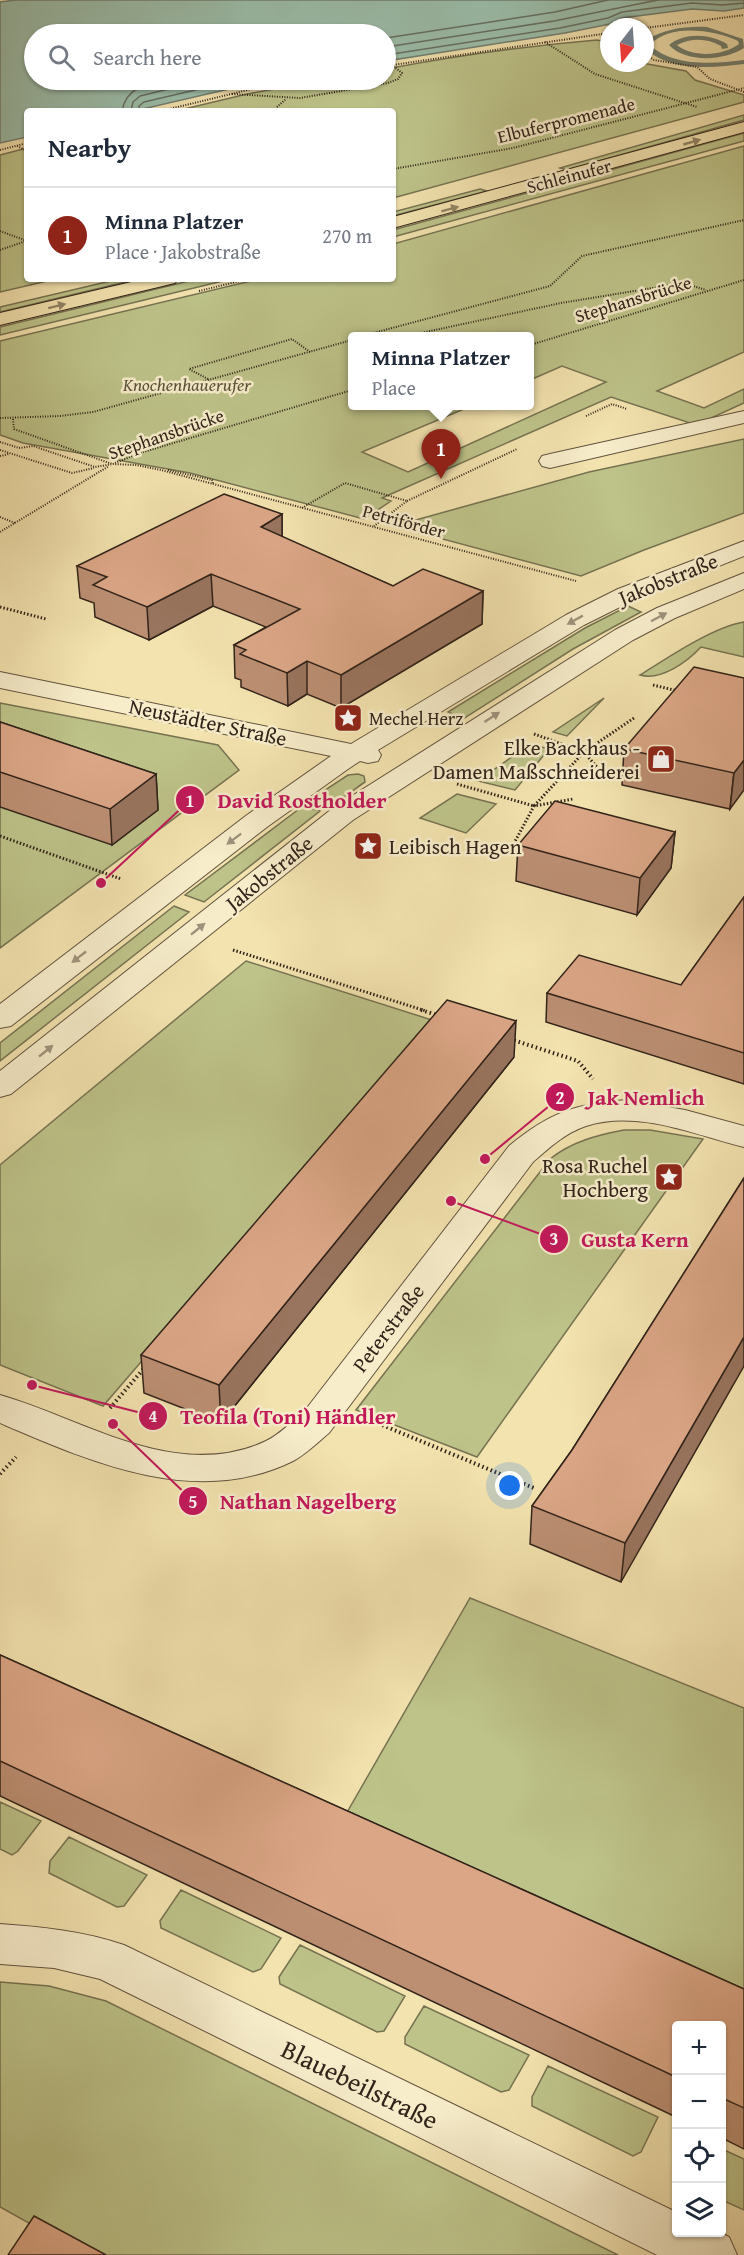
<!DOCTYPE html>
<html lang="en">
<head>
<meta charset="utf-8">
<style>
	:root { --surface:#fff; --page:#f6f6f7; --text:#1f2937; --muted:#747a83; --line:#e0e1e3; --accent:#8f2418 }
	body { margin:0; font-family:"Gentium Book Plus",serif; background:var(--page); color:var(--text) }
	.controls { position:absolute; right:18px; bottom:18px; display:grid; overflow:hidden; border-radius:6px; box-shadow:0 2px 4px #0004 }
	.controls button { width:54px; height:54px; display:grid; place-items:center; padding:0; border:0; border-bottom:2px solid var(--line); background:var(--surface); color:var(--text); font:30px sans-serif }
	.compass { position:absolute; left:600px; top:18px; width:54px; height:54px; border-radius:50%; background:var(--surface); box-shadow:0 2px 4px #0004; rotate:197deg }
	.you { position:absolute; left:510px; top:1486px; width:21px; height:21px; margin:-15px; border:4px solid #fff; border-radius:50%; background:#1a73e8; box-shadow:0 0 0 9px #1a73e833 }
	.badge { display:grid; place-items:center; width:39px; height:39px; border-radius:50%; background:var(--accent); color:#fff; font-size:20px; font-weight:700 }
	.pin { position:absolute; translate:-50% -50px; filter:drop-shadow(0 2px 3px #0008) }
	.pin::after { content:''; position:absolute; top:32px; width:21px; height:18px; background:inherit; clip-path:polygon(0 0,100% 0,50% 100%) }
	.popup { position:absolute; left:348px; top:332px; width:186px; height:78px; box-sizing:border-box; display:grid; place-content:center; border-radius:6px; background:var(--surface); filter:drop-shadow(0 2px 4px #0005); font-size:20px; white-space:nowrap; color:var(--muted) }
	.popup b { font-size:22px; color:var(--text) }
	.popup::after { content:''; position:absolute; left:50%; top:100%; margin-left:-12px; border:12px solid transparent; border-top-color:var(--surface) }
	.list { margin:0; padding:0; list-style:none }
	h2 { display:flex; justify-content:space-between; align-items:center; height:78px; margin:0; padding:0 24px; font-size:26px }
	h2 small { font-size:20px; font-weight:400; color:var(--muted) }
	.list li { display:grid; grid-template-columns:39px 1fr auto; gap:18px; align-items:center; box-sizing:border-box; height:96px; padding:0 24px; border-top:2px solid var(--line) }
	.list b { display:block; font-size:22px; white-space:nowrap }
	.list p { margin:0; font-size:20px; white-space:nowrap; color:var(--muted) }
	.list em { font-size:20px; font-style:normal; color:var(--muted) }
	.icon { flex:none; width:33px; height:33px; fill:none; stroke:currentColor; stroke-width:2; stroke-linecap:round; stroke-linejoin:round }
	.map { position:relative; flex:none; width:744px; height:2255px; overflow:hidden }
	.search { position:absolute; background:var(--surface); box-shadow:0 2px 4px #0004; left:24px; top:24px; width:372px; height:66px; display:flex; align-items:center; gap:15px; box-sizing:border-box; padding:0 21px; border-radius:33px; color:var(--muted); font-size:22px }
	.panel { position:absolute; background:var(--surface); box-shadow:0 2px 4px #0004; left:24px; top:108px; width:372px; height:174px; border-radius:6px }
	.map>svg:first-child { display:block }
	.green { fill:#bdc389; stroke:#777352; stroke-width:1.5; fill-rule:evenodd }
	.water { fill:#9bbeab; stroke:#718071; stroke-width:1.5 }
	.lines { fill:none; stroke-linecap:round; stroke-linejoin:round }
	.shore { stroke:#667062; stroke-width:1.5 }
	.stream { fill:#718071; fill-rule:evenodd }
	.minor-casing { stroke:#62533f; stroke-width:2 }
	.major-casing { stroke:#31231a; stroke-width:2 }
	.path-far2 { stroke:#31231a; stroke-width:2; stroke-dasharray:1 1.5; stroke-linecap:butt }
	.path-far1 { stroke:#31231a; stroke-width:3; stroke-dasharray:1.5 2; stroke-linecap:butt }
	.path { stroke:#31231a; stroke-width:4; stroke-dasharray:1.5 3; stroke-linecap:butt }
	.minor { fill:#f7edcb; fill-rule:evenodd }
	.major { fill:#f3e3af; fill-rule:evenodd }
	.wall { fill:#bc8f73; stroke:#31231a; stroke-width:1.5 }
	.shaded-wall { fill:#99745e; stroke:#31231a; stroke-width:1.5 }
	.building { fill:#dba686; stroke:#31231a; stroke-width:1.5 }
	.oneway { fill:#928364 }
	.oneway2 { fill:#9e927b }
	.labels { text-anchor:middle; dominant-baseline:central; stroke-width:5; stroke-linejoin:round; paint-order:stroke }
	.far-street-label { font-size:18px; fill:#31231a; stroke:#f7edcb }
	.far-park-label { font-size:18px; font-style:italic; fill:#5b533b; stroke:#f7edcb }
	.far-poi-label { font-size:18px; fill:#31231a; stroke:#f7edcb; text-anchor:start }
	.street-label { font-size:21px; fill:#31231a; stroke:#f7edcb }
	.poi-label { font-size:21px; fill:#31231a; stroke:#f7edcb; text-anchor:end }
	.near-street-label { font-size:26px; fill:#31231a; stroke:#f7edcb }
	.leader { fill:none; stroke:#c2185b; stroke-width:2 }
	.callout-dot { fill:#c2185b; stroke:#f7edcb; stroke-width:2 }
	.mark-label { font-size:18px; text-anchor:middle; font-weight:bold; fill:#fff }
	.callout-label { font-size:22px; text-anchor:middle; font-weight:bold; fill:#c2185b; stroke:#f7edcb; stroke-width:5; stroke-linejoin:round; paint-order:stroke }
</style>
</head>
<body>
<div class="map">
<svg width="744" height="2255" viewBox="0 0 744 2255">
	<rect width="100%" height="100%" fill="#f3e3af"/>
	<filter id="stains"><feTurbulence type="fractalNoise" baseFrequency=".00333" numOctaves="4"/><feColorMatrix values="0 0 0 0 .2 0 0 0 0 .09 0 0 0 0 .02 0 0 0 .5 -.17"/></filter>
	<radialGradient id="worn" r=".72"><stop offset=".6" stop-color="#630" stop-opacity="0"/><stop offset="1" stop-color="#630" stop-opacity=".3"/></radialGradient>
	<path class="green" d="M597,40l12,3v20h33l44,8 9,9 49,15v7l-351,96v-87h-217l71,-17 77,-14h62v-11c70,-13 140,-23 211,-29z
		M744,115v5l-177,50 -7,-2z
		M744,133v8l-351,96v-7z
		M744,146v206l-87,39 47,17 40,-19v14l-48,22 -85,-28 -229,101 9,3 -27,18 -174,-46 -167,-30 -23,-8v-94l259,-62h134v-35zM352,336h178v44l32,-14 44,16 -198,90 -46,-20 109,-46h-119z
		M27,148v131h29l-56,13v-137z
		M480,189l7,2 -94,25v-4z
		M119,279h19l-138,33v-5z
		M197,279h34l-231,56v-8z
		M744,439v74l-100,37 -63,26 -187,-50 195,-54z
		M628,606l13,6 -68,37 -110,70 -15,-7 137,-84z
		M744,622v35l-43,-10c-14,15 -40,34 -61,28 27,-17 73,-48 104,-53z
		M604,698l-37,38 -14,-4z
		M0,703l218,42 21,25 -239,178z
		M530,744l19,5 -34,41 -37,-9z
		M358,774l6,2 1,6c-14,9 -31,28 -48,17l-1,-3 32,-21z
		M457,794l39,10 -30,29 -46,-15z
		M303,806l17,5 -116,91 -19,-7z
		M174,906l15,6 -189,149v-18z
		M246,961l189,60 -332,385 -103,-41v-200z
		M624,1130h26l53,9 -226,318 -121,-47 194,-251c21,-17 47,-24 74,-29z
		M470,1598l274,110v322l-414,-188z
		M0,1802l41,19 -23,30 -6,4 -12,-6z
		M69,1837l78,38 -23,31 -7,1 -68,-34 1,-12z
		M181,1890l100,48 -20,31 -8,3 -92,-44 -1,-7z
		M300,1945l105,51 -21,35 -7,1 -97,-48 -1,-7z
		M0,1982l49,4 57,15 512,254h-532l-86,-48z
		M424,2006l105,49 -20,35 -8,2 -96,-48v-7z
		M548,2066l110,51 -17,35 -8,4 -101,-50v-9z
		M722,2149l22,10v51l-22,-10z"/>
	<path class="water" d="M16,0h728v8l-20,3 -32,-2 -70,9 -12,6 -45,9 -179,28v-27h-352v46h234l-134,31h-107v26l-27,6v-141z"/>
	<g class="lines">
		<path class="shore" d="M386,38l169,-26 53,-12
			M386,47l168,-26 104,-21
			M386,55l174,-27 48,-10 14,-6 70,-9 31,2 21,-2
			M122,111c4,-24 25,-27 46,-31
			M131,111l2,-9 7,-6 66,-16
			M139,111v-5l5,-4 94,-22"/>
		<path class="stream" d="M707,27l36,12 1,9c-20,13 -58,15 -75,-3 16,-13 41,-11 58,-1l1,4 -6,1 -1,-3c-14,-8 -30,-8 -44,-1 16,13 46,11 62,-1l-1,-3c-24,-11 -68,-18 -88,4 23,22 64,19 94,15v4c-31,4 -75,8 -99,-16l1,-8c19,-11 39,-14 61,-13z"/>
		<g class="minor-casing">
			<path id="minor" d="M744,411v12l-194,45 -8,-2 -3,-5 3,-5 8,-2z
				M744,541v15l-108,43 -52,26 -206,125 3,5 -3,6 -10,2 -8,-2 -12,8 -81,58 -256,199 -11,2v-24l247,-189 84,-59 -331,-68v-16l351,72 215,-129 52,-26z
				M744,573v16l-69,29 -42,22 -280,180 -342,274 -11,3v-26l333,-263 282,-178 42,-22z
				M628,1100l57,10 59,16v21c-49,-12 -107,-38 -158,-21 -21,7 -37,22 -53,36l-204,271c-11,9 -23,21 -36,28 -97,48 -202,1 -293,-38v-28c84,24 176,88 266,46 13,-6 25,-19 37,-28l206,-267c40,-33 67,-43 119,-46z
				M0,1924c42,3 84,7 124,21l552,267v20h43l10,5 8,18h-80l-557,-276 -46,-11 -54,-4z"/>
		</g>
		<g class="major-casing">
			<path id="major" d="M744,122v10l-351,96v-11z
				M144,279h34l-3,4 -175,42v-12z"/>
		</g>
		<path class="path-far2" d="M645,28l99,-13
			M545,42l50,32 102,33
			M645,54l9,6 43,7 13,12 34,13
			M386,66l223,-33
			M232,94l68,4 88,-15 10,-4 4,-6 -10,-8
			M277,107l9,-8
			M161,111l91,-22 52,-9
			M17,146l10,5
			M0,150l27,-7
			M393,169l120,-21 231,-60
			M0,231l27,10
			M0,250l26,-9
			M199,291l49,-12
			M362,336l188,-50 32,-30 162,-36
			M407,336l154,-33 122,-20 23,7
			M530,345l214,-65
			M208,379l-19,-10 103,-30 18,13
			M586,416l26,-12 15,5
			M0,418l60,-2 33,-4 259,-72
			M13,419l1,10 98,35
			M0,442l19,6 14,-2 62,21 18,-3 23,1 25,5 415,111
			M0,450l72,23 22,-5
			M0,456l9,-2
			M115,463l25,-10 212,-63
			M168,470l44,10 1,4
			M407,501l110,-52
			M302,508l43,-25 62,18 -33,25
			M0,517l15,6
			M0,532l109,-66"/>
		<path class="path-far1" d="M0,607l46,12
			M653,685l25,6
			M534,734l50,18 50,-34
			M457,784l77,22 50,-54 17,20
			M0,836l121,43
			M512,847l22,-41 39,-7
			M233,950l193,61"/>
		<path class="path" d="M421,1010l16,5
			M510,1039l68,22 15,18
			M110,1408l36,-42
			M370,1420l164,68
			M0,1474l16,-17"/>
		<use href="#minor" class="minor"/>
		<use href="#major" class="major"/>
	</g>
	<path class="wall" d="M282,514v23l111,49 90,5 -1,33 -141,84 -34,-14 -19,12 -47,-19v-7l-6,-2 -1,-33 32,-18 -53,-21 -64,34 -54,-23 -1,-14 -14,-5 -3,-32z
		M744,678l-14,131 -108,-24 2,-36z
		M0,722l156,52 2,36 -46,35 -112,-38z
		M675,832l-4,36 -34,47 -121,-34 2,-36z
		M744,897v187l-198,-62 1,-29 134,-8z
		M514,1057l-293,366 -77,-30 -3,-38z
		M744,1178l-123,404 -91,-38 2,-38 40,-56z
		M0,1655l744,334v160l-22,-11v-113h-46v92l-676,-321z"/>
	<path class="shaded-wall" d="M282,514v31l-21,-18z
		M211,574l2,32 -64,34 -2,-33z
		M483,591l-1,33 -141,84v-33z
		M307,661v33l-19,12 -1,-33z
		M744,760v30l-14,19 4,-36z
		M156,774l2,36 -46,35 -2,-36z
		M675,832l-4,36 -34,47 3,-37z
		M516,1021l-2,36 -293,366 -2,-38z
		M744,1337v29l-123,216 4,-39z"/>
	<path class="building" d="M224,494l58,20 -21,13 132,59 30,-17 60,22 -142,84 -34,-14 -20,12 -47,-19 6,-4 -12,-5 66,-36 -89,-35 -64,33 -54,-22 14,-8 -30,-11z
		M694,667l50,11v82l-10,13 -110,-24z
		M0,722l156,52 -46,35 -110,-37z
		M555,801l120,31 -35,46 -122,-33z
		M744,897v156l-197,-60 32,-38 102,30z
		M447,1000l69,21 -297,364 -78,-30z
		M744,1178v159l-119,206 -93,-37 40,-56z
		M0,1655l744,334v119l-22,-10v-73h-46v52l-676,-316z
		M34,2216l72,39h-98z"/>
	<defs><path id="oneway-solid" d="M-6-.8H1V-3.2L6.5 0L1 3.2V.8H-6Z" transform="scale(1.5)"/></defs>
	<g class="oneway">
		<use href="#oneway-solid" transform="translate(692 142) rotate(-16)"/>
		<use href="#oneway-solid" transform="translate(450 209) rotate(-15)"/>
		<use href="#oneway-solid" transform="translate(57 306) rotate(-14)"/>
	</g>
	<g class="oneway2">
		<use href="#oneway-solid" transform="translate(659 617) rotate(-28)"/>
		<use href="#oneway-solid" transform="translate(575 620) rotate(151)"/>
		<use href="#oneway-solid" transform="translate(492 717) rotate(-33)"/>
		<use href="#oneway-solid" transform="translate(234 839) rotate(143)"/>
		<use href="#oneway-solid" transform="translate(198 929) rotate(-39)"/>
		<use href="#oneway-solid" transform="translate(79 957) rotate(142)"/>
		<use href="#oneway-solid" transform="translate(46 1051) rotate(-39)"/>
	</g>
	<defs>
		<g id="sight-square" transform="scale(1.5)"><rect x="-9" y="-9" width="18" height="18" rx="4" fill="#8f2418" stroke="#f7edcb"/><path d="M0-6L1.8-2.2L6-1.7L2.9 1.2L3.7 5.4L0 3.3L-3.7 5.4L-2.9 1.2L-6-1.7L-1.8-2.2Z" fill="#fff"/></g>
		<g id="shop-square" transform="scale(1.5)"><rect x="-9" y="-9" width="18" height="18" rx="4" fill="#8f2418" stroke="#f7edcb"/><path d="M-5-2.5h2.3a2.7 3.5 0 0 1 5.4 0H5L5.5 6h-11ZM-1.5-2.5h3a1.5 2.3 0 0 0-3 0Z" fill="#fff"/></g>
	</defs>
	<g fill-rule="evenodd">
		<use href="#sight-square" x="348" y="718"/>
		<use href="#shop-square" x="661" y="759"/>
		<use href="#sight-square" x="368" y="846"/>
		<use href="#sight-square" x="669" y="1177"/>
	</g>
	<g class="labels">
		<g class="far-street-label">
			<text transform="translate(566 120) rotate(-14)">Elbuferpromenade</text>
			<text transform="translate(569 176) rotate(-15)">Schleinufer</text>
			<text transform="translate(633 299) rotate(-17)">Stephansbrücke</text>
			<text transform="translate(166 434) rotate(-19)">Stephansbrücke</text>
			<text transform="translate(404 521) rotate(15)">Petriförder</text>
		</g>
		<g class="far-park-label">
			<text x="187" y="384">Knochenhauerufer</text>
		</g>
		<g class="far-poi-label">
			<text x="369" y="718">Mechel Herz</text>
		</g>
		<g class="street-label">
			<text transform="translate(668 579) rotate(-22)">Jakobstraße</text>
			<text transform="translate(208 722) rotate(12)">Neustädter Straße</text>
			<text transform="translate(269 873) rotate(-39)">Jakobstraße</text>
			<text transform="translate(388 1328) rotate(-53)">Peterstraße</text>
		</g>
		<g class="poi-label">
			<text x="640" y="747">Elke Backhaus -<tspan x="640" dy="24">Damen Maßschneiderei</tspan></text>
			<text x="389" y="846" text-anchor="start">Leibisch Hagen</text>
			<text x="648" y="1165">Rosa Ruchel<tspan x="648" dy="24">Hochberg</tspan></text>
		</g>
		<g class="near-street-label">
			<text transform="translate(360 2084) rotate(26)">Blauebeilstraße</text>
		</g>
	</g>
	<path class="leader" d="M101 883L190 800M485 1159L560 1097M451 1201L554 1239M32 1385L153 1416M113 1424L193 1501"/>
	<g class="callout-dot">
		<circle cx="101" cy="883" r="6"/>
		<circle cx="485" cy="1159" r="6"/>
		<circle cx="451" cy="1201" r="6"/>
		<circle cx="32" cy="1385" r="6"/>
		<circle cx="113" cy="1424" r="6"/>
		<circle cx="190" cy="800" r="15"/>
		<circle cx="560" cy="1097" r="15"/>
		<circle cx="554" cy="1239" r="15"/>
		<circle cx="153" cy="1416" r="15"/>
		<circle cx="193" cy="1501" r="15"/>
	</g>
	<g class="mark-label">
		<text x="190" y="807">1</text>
		<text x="560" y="1104">2</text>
		<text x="554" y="1245">3</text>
		<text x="153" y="1422">4</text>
		<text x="193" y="1508">5</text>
	</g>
	<g class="callout-label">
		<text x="302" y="808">David Rostholder</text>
		<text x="646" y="1105">Jak Nemlich</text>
		<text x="635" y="1247">Gusta Kern</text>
		<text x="288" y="1424">Teofila (Toni) Händler</text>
		<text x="308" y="1509">Nathan Nagelberg</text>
	</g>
	<rect width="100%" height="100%" filter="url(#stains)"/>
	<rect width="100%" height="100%" fill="url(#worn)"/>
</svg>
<div class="controls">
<button>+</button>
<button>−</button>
<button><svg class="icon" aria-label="locate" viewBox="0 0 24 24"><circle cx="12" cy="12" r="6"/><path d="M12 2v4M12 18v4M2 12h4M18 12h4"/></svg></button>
<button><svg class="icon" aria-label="layers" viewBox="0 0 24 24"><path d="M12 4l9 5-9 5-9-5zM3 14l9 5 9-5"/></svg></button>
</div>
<svg class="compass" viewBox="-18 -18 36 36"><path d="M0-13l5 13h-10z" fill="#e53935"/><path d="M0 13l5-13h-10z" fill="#747a83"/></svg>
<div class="you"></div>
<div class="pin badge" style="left:441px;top:479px">1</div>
<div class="popup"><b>Minna Platzer</b>Place</div>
<div class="search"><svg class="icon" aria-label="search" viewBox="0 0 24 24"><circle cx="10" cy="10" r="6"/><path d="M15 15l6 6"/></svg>Search here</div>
<section class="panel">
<h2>Nearby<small></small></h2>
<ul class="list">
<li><span class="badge">1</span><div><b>Minna Platzer</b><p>Place · Jakobstraße</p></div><em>270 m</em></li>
</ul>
</section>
</div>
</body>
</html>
